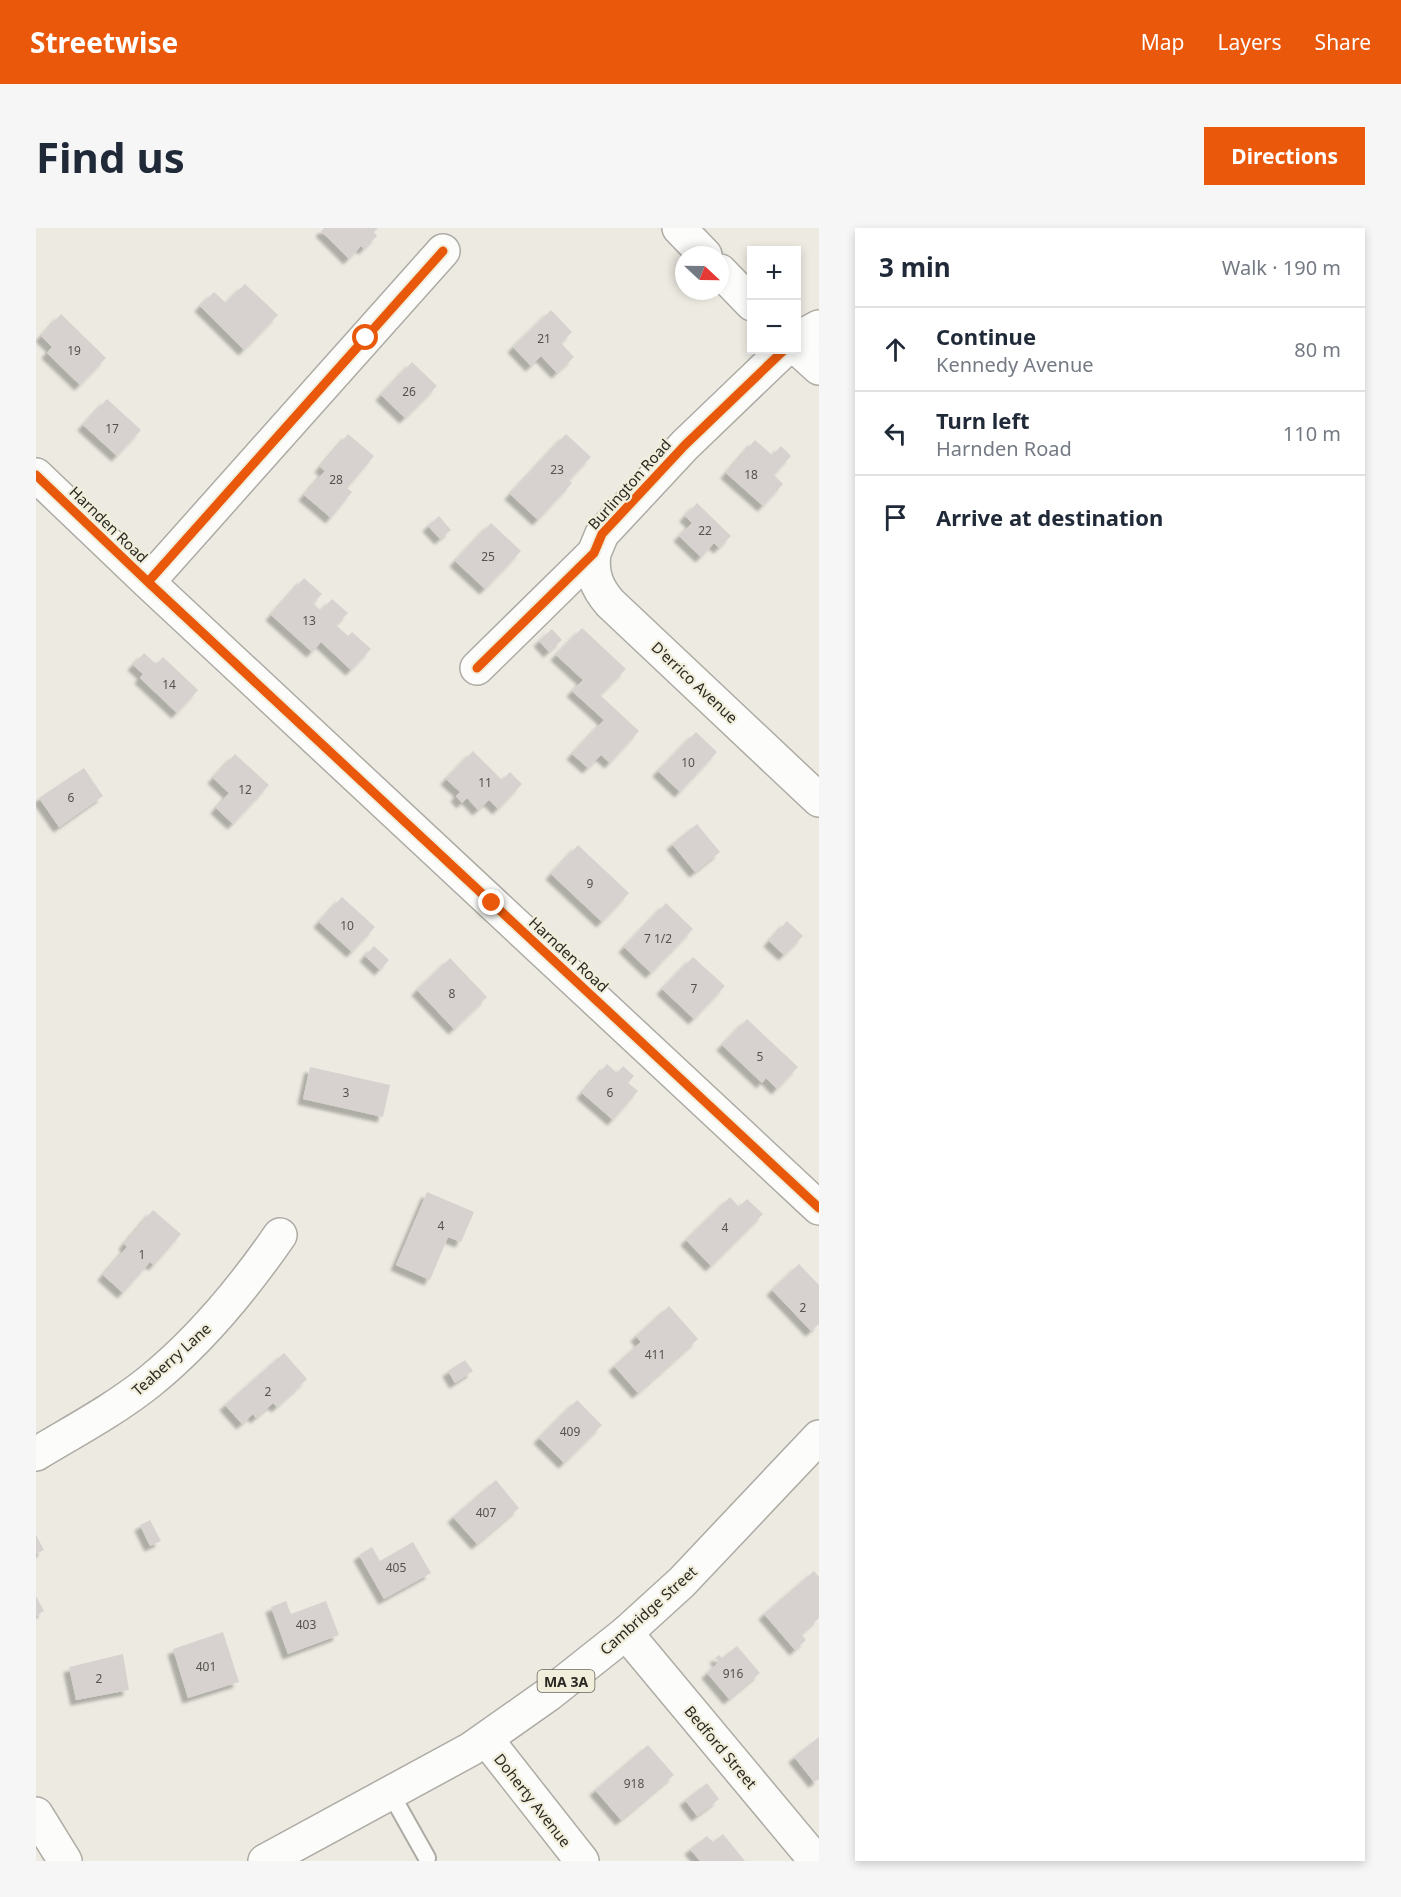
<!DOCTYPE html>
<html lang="en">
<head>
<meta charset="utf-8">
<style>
	:root { --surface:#fff; --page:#f6f6f7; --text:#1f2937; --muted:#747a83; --line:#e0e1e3; --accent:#ea580c }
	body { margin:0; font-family:"Noto Sans",sans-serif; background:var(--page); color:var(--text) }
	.controls { position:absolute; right:18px; top:18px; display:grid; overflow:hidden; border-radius:0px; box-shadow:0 3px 9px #0003 }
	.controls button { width:54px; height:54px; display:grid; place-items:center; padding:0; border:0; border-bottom:2px solid var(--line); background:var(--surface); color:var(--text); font:30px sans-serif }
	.compass { position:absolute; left:639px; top:18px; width:54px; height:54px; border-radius:50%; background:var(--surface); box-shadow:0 3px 9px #0003; rotate:112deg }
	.stop { position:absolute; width:18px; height:18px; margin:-14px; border:4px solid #ea580c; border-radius:50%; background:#fff }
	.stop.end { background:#ea580c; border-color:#fff; box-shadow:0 2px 6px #0008 }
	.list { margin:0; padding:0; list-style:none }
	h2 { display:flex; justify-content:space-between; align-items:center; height:78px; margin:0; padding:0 24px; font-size:26px }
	h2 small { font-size:20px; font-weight:400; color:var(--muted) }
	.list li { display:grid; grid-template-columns:39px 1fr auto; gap:18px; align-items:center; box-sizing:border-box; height:84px; padding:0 24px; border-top:2px solid var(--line) }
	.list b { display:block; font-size:22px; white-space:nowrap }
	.list p { margin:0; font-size:20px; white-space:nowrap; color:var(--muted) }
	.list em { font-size:20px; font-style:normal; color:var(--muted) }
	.icon { flex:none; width:33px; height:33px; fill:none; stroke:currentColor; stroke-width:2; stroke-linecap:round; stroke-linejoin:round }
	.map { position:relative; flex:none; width:783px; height:1633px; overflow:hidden; border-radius:0px }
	header { display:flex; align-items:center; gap:36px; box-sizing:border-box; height:84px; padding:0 30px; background:var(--accent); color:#fff }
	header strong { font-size:28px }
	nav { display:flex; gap:33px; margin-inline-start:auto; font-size:21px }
	.intro { display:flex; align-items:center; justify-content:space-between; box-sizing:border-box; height:144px; padding:0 36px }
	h1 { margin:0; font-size:42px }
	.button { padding:15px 27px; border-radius:0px; background:var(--accent); color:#fff; font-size:21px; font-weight:700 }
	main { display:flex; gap:36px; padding:0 36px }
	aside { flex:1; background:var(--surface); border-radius:0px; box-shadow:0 3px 9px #0003 }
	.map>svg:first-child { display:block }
	.building { fill:#d7d2cf; filter:url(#shadow) }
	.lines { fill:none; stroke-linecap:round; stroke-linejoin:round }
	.service-casing { stroke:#adaba4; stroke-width:20 }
	.minor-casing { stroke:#adaba4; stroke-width:36 }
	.secondary-casing { stroke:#adaba4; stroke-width:36 }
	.primary-casing { stroke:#adaba4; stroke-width:36 }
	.service { stroke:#fcfcfa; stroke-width:16 }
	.minor { stroke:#fcfcfa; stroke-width:33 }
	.secondary { stroke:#fcfcfa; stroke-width:33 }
	.primary { stroke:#fcfcfa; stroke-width:33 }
	.cycleway-casing { stroke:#f1eedc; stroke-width:13 }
	.cycleway { stroke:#e8590c; stroke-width:9 }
	.route { stroke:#ea580c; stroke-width:8 }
	.labels { text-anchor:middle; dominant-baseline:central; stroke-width:4.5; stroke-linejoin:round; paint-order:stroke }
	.number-label { font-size:12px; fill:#55524d }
	.shield { fill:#f1eedc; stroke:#66635a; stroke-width:1.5 }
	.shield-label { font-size:14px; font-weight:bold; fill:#2a2822 }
	.street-label { font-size:15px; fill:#2a2822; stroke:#f1eedc }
</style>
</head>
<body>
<header>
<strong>Streetwise</strong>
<nav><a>Map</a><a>Layers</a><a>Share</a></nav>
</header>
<div class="intro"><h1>Find us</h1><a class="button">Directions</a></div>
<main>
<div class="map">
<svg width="783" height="1633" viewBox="0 0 783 1633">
	<defs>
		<filter id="shadow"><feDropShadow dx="-5.5" dy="5.5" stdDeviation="1.5" flood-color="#0004"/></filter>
	</defs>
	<rect width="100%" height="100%" fill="#eceae1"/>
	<path class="building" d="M288,0h54l-4,4 3,4 -13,13 -3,-3 -12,13 -28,-28z
		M209,56l33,31 -34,35 -44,-44 14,-14 12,11z
		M515,82l21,22 -11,11 13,14 -17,16 -16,-17 -10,10 -18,-19z
		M25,86l45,44 -26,27 -33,-32 5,-6 -11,-11z
		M376,134l25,24 -32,32 -24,-23z
		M71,171l34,31 -24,26 -34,-31z
		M312,206l26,22 -27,32 5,4 -21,26 -27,-23 21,-24 -5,-4z
		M530,206l25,23 -22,23 3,3 -34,37 -28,-26z
		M719,212l17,15 9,-9 10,10 -17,19 9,9 -20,22 -37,-33z
		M661,275l34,33 -12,12 -5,-5 -13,14 -22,-21 13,-13 -7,-7z
		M403,288l12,14 -11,9 -12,-13z
		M455,295l30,28 -36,38 -30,-28z
		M268,350l18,16 -9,9 8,8 11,-12 16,14 -12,12 12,11 4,-4 19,17 -20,21 -30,-28 -9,10 -41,-37z
		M546,400l44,41 -26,26 39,36 -29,32 -9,-8 -13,13 -16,-14 32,-34 -32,-29 11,-11 -27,-25z
		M516,401l10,11 -13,12 -10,-11z
		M108,425l12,11 7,-7 35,33 -21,23 -37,-35 3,-4 -10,-9z
		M660,504l21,20 -37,40 -22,-21z
		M437,523l29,29 8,-8 12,12 -24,25 -9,-9 -11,10 -11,-12 -5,5 -6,-7 4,-4 -14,-13z
		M199,526l34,31 -36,39 -17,-16 13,-15 -16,-15z
		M48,540l19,28 -44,31 -20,-29z
		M661,596l23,28 -25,20 -23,-28z
		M542,617l51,48 -27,29 -51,-48z
		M306,669l33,30 -23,25 -33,-30z
		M630,675l27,26 -42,44 -27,-26z
		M751,693l16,15 -19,19 -15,-14z
		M338,718l15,14 -9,10 -15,-14z
		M657,729l32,29 -31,33 -32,-30z
		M414,730l37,39 -33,32 -37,-39z
		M711,791l51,48 -21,22 -11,-11 -4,5 -40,-38z
		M571,836l10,9 6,-7 11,10 -6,7 10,8 -25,29 -31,-27z
		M274,839l80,18 -7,32 -80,-18z
		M391,964l47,20 -13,30 -13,-5 -18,43 -34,-15z
		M694,969l9,10 8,-8 16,15 -52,52 -25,-26z
		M117,982l28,24 -27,31 -4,-3 -27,31 -20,-18 24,-28 -3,-3z
		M763,1036l20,21v39l-8,7 -39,-41z
		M633,1078l29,33 -60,54 -24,-27 27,-24 -5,-6z
		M248,1125l23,26 -30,28 -4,-4 -17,15 -3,-4 -11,10 -17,-19z
		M429,1132l8,11 -18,12 -7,-12z
		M541,1172l25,25 -38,38 -25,-25z
		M460,1252l23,28 -42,36 -24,-27z
		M114,1292l11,21 -11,5 -10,-21z
		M0,1307l8,15 -8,4z
		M377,1314l18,31 -47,26 -25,-44 13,-8 8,14z
		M778,1343l5,6v41l-18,16 5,6 -11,10 -31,-36z
		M0,1368l8,15 -8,5z
		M250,1373l5,13 35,-13 13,34 -51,19 -17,-47z
		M187,1404l16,50 -51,16 -15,-49z
		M701,1418l23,27 -31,26 -22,-26 12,-11 -4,-4 4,-3 3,3z
		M87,1426l6,36 -53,10 -7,-33z
		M783,1509v42l-5,3 -20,-25z
		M612,1517l26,30 -53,45 -26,-30z
		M671,1555l12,16 -22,17 -12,-16z
		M687,1606l22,27h-45l-10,-12 17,-13 6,6z"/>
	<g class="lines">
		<g class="service-casing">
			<path id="service" d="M355,1566l36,64"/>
		</g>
		<g class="minor-casing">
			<path id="minor" d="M643,0l26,27
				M684,43l32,33
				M760,111l23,-12
				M760,119l23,21
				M0,247l112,107 671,626
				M558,325c-3,21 3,35 16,50l209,197
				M112,354l295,-331
				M441,440l117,-115 8,-19 83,-89 99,-95
				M0,1226c38,-23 78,-44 113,-72 52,-42 93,-92 131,-147
				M590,1405l190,228
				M450,1511l96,122"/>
		</g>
		<g class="secondary-casing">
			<path id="secondary" d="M0,1586l29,47"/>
		</g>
		<g class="primary-casing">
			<path id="primary" d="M229,1633l206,-112 78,-55 77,-61 56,-51 137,-145"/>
		</g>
		<use href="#service" class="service"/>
		<use href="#minor" class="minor"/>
		<use href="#secondary" class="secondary"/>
		<use href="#primary" class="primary"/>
		<g class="cycleway-casing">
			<path id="cycleway" d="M0,247l112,107 671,626
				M112,354l295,-331
				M441,440l117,-115 8,-19 83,-89 99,-95"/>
		</g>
		<use href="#cycleway" class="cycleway"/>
	</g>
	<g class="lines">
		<path class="route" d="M330,110l-218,244 344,321"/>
	</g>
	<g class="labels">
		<g class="number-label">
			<text x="508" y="110">21</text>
			<text x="38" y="122">19</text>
			<text x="373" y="163">26</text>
			<text x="76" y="200">17</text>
			<text x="521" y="241">23</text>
			<text x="715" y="246">18</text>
			<text x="300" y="251">28</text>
			<text x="669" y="302">22</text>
			<text x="452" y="328">25</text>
			<text x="273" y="392">13</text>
			<text x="133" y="456">14</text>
			<text x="652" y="534">10</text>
			<text x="449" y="554">11</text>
			<text x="209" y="561">12</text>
			<text x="35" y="569">6</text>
			<text x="554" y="655">9</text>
			<text x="311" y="697">10</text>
			<text x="622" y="710">7 1/2</text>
			<text x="658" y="760">7</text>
			<text x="416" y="765">8</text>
			<text x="724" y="828">5</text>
			<text x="310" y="864">3</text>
			<text x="574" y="864">6</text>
			<text x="405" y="997">4</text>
			<text x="689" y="999">4</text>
			<text x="106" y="1026">1</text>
			<text x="767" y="1079">2</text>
			<text x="619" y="1126">411</text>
			<text x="232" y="1163">2</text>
			<text x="534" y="1203">409</text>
			<text x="450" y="1284">407</text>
			<text x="360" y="1339">405</text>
			<text x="270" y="1396">403</text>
			<text x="170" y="1438">401</text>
			<text x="697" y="1445">916</text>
			<text x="63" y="1450">2</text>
			<text x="598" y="1555">918</text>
		</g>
		<rect class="shield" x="501.5" y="1442" width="57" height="22" rx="4.5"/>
		<g class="shield-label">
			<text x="530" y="1453">MA 3A</text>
		</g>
		<g class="street-label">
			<text transform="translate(593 256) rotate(-48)">Burlington Road</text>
			<text transform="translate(73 296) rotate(44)">Harnden Road</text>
			<text transform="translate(659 454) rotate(43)">D'errico Avenue</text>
			<text transform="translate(533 726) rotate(43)">Harnden Road</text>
			<text transform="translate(135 1131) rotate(-42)">Teaberry Lane</text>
			<text transform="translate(612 1382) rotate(-42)">Cambridge Street</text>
			<text transform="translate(685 1519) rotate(50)">Bedford Street</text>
			<text transform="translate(497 1572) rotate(52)">Doherty Avenue</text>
		</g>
	</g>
</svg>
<div class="controls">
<button>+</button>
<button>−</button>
</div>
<svg class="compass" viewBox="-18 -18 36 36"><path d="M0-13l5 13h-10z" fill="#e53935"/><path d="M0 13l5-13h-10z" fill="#747a83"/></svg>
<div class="stop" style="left:330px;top:110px"></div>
<div class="stop end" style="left:456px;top:675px"></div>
</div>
<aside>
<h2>3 min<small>Walk · 190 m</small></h2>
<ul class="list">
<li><svg class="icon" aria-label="ahead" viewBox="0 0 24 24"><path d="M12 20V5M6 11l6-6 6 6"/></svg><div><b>Continue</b><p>Kennedy Avenue</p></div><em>80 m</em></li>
<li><svg class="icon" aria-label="left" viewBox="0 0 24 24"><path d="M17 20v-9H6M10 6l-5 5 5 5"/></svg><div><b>Turn left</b><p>Harnden Road</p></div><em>110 m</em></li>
<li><svg class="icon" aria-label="arrive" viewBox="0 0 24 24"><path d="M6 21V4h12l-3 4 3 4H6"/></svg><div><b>Arrive at destination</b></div></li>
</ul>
</aside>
</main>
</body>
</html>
